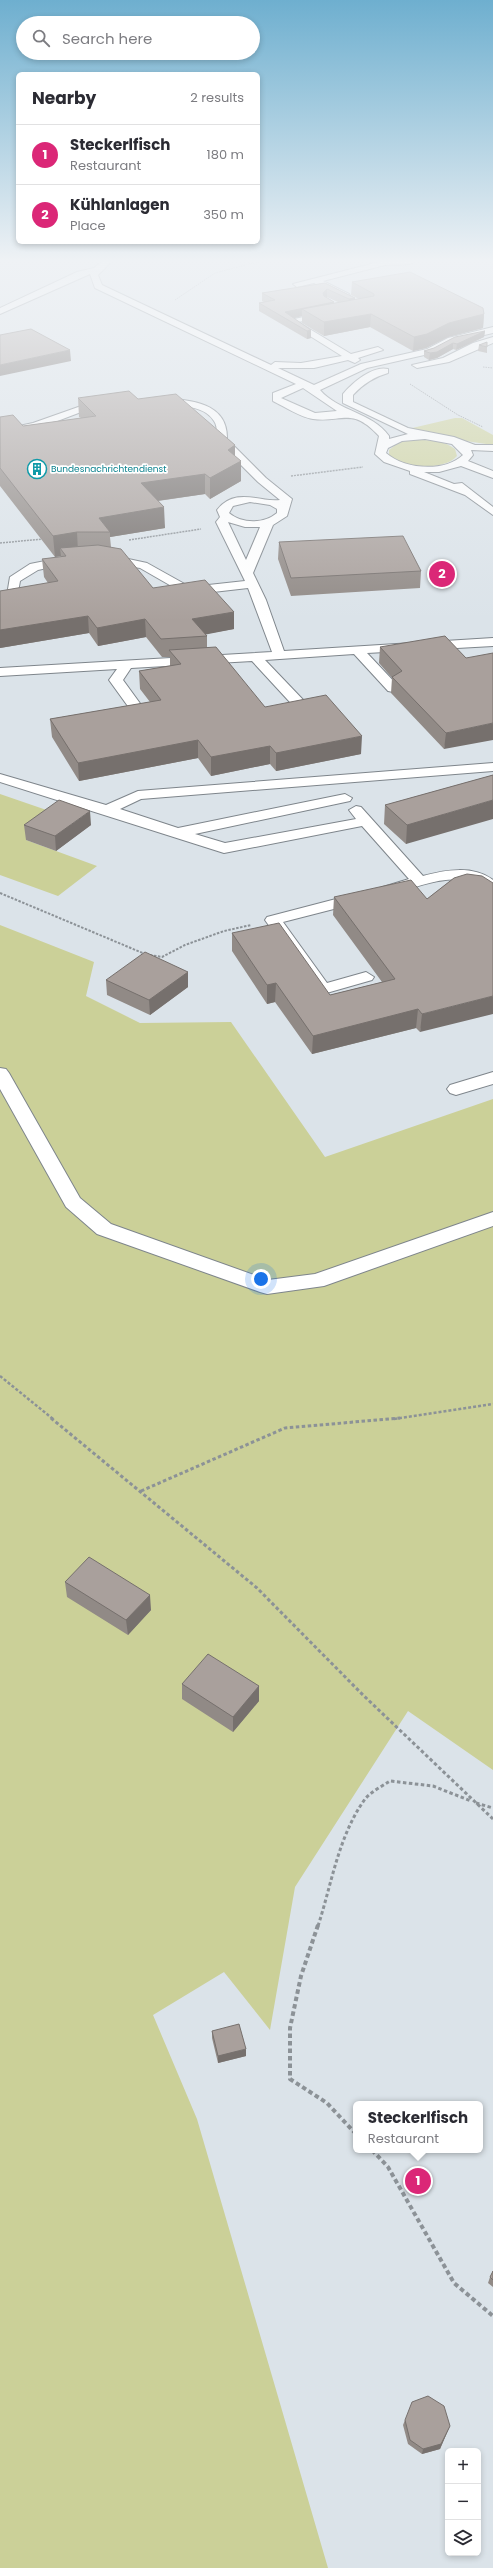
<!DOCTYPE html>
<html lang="en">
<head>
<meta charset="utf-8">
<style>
	:root { --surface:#fff; --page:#f7f7f7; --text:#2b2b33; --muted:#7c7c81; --line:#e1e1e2; --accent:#db2777 }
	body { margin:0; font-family:Poppins,sans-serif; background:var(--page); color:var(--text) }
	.controls { position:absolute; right:12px; bottom:12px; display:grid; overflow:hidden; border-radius:6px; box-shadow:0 2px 6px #0003 }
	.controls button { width:36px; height:36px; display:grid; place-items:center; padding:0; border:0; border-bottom:1px solid var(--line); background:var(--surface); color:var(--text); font:20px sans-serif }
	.you { position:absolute; left:261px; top:1279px; width:14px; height:14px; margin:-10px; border:3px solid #fff; border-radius:50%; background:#1a73e8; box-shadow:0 0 0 6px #1a73e833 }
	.badge { display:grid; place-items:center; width:26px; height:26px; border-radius:50%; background:var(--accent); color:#fff; font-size:13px; font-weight:700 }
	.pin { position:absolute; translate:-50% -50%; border:2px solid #fff; box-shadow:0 1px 4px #0006 }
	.popup { position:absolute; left:353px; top:2101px; width:130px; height:52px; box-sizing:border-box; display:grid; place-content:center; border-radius:6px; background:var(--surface); filter:drop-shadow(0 1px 3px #0005); font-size:13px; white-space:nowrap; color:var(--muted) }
	.popup b { font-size:15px; color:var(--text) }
	.popup::after { content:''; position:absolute; left:50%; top:100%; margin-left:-8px; border:8px solid transparent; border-top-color:var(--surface) }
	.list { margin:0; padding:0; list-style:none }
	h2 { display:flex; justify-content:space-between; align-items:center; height:52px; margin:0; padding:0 16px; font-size:17px }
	h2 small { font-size:13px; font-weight:400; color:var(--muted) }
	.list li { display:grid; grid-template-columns:26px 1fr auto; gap:12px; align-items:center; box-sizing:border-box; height:60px; padding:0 16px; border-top:1px solid var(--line) }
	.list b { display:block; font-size:15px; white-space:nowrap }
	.list p { margin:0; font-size:13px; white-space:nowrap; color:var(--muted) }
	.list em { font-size:13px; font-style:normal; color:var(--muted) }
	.icon { flex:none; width:22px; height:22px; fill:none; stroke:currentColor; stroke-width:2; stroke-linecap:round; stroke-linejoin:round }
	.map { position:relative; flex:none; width:493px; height:2568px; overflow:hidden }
	.search { position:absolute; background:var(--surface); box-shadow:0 2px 6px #0003; left:16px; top:16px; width:244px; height:44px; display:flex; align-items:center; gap:10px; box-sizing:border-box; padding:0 14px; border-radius:22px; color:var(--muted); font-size:15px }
	.panel { position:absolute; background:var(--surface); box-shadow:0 2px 6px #0003; left:16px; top:72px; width:244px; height:172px; border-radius:6px }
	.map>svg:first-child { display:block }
	.green { fill:#cbd098 }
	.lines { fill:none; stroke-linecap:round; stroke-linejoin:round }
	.service-casing { stroke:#7e858b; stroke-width:2 }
	.path-far5 { stroke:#8c9297; stroke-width:1; stroke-dasharray:1.5 1; stroke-linecap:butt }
	.path-far4 { stroke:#8c9297; stroke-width:1.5; stroke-dasharray:2 1; stroke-linecap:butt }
	.path-far3 { stroke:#8c9297; stroke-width:2; stroke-dasharray:2.5 1.5; stroke-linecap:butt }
	.path-far2 { stroke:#8c9297; stroke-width:2.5; stroke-dasharray:3 2; stroke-linecap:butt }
	.path-far1 { stroke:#8c9297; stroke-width:3; stroke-dasharray:3.5 2.5; stroke-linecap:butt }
	.path { stroke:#8c9297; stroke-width:4; stroke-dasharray:4.5 3; stroke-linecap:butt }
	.service { fill:#fff; fill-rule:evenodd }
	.wall { fill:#918a86; fill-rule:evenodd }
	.shaded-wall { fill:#76706d }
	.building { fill:#a9a09c; stroke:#76706d }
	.labels { text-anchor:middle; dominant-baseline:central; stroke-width:3.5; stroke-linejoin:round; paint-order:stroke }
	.far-culture-label { font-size:9px; fill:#0d838f; stroke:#fff; text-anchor:start }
</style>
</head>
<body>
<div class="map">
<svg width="493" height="2568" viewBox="0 0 493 2568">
	<rect width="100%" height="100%" fill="#dbe3e9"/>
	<path class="green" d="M455,418h7l31,17v10l-54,-8 -31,-8z
		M410,440c15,0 32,-1 45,9l2,7c-13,15 -54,13 -68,-1v-5l9,-7z
		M0,794l61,21 -35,25 71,26 -39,30 -58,-21z
		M0,925l94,37 -8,34 54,27 91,-1 94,135 168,-58v671l-85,-59 -113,176 -25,143 -46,-58 -71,43 44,104 131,449h-328z"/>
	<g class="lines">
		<g class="service-casing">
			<path id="service" d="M101,262h10l-13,13 4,10 169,80 4,-3 26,1 41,-7 -56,-35 43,-10 4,3 -1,2 -34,6 53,32 27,-7 5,3 -25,8 2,2 -5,3 -7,-3 -34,8h-36l36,17 47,-21 66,-15 21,-11 45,-11v6l-39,9 -21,11 -66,15 -47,22c19,22 52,22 69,46v3l19,-5 -65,-31v-9c9,-11 30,-29 45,-25v4c-14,4 -25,11 -35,22v7l55,26 46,9 21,8h18v6l-22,-1 2,5 -5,6 25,10v7l-32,-12 -22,6h-15l30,12 8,-1 31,24v8l-28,-20 -55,-21v-3l-26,-9 -9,-8 4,-18c-28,-30 -36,-13 -66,-17 -13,-2 -28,-12 -40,-18v-8l23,-9 -201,-96 -5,-14 -90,40v-6l77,-36 17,-4zM303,388l34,23 -22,2 -34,-15zM425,439l27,5 11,11c-19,18 -59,14 -77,-2l2,-5 14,-7z
				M379,262h35l-4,2 -25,1 -62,16 26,13 1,2 -4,3 -32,-16 -17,4 -4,-3z
				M493,337v6l-44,19 -32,6 -5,-3 31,-7 30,-15z
				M161,398c29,2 67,4 66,41l39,39 26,21 -5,17 -14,9 -20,48 13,27 18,51 209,-13v8l-126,7 33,35 -7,4 -5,-1 -34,-37 -89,6 44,46 2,3 -2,3h-10l-47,-51 -121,7 -8,12 24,33 -7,4 -5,-1 -26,-36 8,-11 -117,7v-8l272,-16 -24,-64 -61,7 -47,-27 -35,-6 -6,-4 6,-4 42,9 43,24 55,-6 -29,-59 4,-5 -3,-7c18,-24 45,-7 63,-10l-22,-18 -40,-40c-3,-6 1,-14 -4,-21 -11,-18 -39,-14 -57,-18l-1,-2zM250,502l20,3 7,4v4c-13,11 -35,11 -48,0l4,-7zM228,522l17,5h15l-14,33z
				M101,399l9,2 -71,27 -39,8v-6l33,-7z
				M70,556l6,4 -2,2 -36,8 -18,11 -2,11 -4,1 -6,-4 2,-12 20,-13z
				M493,763v8l-352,28 -21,10 58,19 167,-34 7,4 -2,3 -155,33 30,9 131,-24 -7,-9 7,-4 5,1 62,69c22,-6 50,-11 70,4v12c-9,-3 -15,-11 -25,-12 -27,-4 -54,8 -80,15l-5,-2 -3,-3 3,-3 26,-8 -47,-53 -138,27 -224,-71v-8l106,31 32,-14z
				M359,893l6,2 2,3 -2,3 -82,21 44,61 39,-11 8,5 -2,3 -49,14 -6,-1 -52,-73 2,-3z
				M0,1068l6,1 3,4 71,125 31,26 157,56 47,-6 178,-62v14l-169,60 -57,8 -7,-2 -163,-58 -31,-27 -66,-118z
				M493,1072v12l-37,11 -6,-2 -3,-4 3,-4z"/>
		</g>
		<path class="path-far5" d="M175,300l40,-27 42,-11
			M483,367l10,1
			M410,384l48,31 25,12"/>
		<path class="path-far4" d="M291,476l72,-9
			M129,540l72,-11
			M0,543l43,-4"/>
		<path class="path-far3" d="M0,893l145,61
			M150,955l12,2 23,-12 39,-14 27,-6"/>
		<path class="path-far2" d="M0,1376l53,43
			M394,1419l99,-15"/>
		<path class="path-far1" d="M51,1418l206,170 106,107 130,124
			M141,1491l144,-63 115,-10
			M476,1803l17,5
			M318,1926c14,-43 20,-89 47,-127 6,-7 17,-13 25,-18l43,5 38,15"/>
		<path class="path" d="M318,1925l-17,51 -11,52v51l37,24 29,31
			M372,2150l16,17 66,116 39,33"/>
		<use href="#service" class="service"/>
	</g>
	<path class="wall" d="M352,282l132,32 -1,14 -35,9 -22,11 -13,3 -43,-24 -46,9 -22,-13v-7l-9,2 18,12v8l-4,1 -48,-28v-8l5,-1 -2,-1v-8l63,-10 30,15v2l4,-1 -8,-4zM326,297h1l13,6 -6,1v-2z
		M485,331l-1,6 -28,13 -3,-1 -16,9 -8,2 -5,-3v-6l10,-3z
		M479,345l8,2v6l-9,-2z
		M78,398l60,1 97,46v11l6,25 -31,18 -5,-5 -47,7 7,27 -55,9 1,10 42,41 81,24v17l-29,5 2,2v12l58,59 96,47 -85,17 -6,-7 -59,12 -13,-18 -119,23 -27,-44 -2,-18 100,-17 -10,-13 -1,-18 31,-5v-9h-8l-16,-20 -48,9 -9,-13 -89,15v-57l48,-8 -4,-6 -2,-18 19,-2v-1l-6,1 -55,-71v-69l23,9 58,-8 -2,-1z
		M279,542l142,29 -1,17 -129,8 -13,-37z
		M380,647l86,11 -22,91 -53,-56 1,-15 -13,-15z
		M493,775l-87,69 -22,-20 1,-19z
		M24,825h67l-35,26 -30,-11z
		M454,878l-34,154 -4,-4 -104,26 -37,-52 -8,2 -35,-53v-18l98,62 52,-13 -49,-67 1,-18 93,2z
		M188,972v15l-38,28 -43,-20 -1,-15z
		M65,1582l86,28 -23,25 -61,-38z
		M182,1684l77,2v15l-26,31 -51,-33z
		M212,2031l34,25 -28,7 -6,-25z
		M493,2271v16l-5,-4 2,-6z
		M405,2420l43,10 -8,19 -18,5 -14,-10 -5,-19z"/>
	<path class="shaded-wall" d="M327,289v8l-4,4v-8z
		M355,298v8h-7l1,-7z
		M334,302v7h-32v7l-14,4 -3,-8z
		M371,314l-1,13 -46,9v-14z
		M484,314l-1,14 -35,9 -22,11 -13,3 1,-14 35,-14z
		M311,330v8l-4,1v-8z
		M485,331l-1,6 -28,13 1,-6z
		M453,343v6l-16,9 -8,2 1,-7z
		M70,350l1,11 -71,15v-11z
		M235,445v19l6,-3v20l-31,18v-21l18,-28z
		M205,474v20l-63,9 -1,-20z
		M164,507l1,21 -55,9v-5l-11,-14z
		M77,532l1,20 -18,-4 1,8 -6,1 -2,-21z
		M234,612v17l-41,8 -1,-18z
		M88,616l1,17 -89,15v-18z
		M145,619l1,18 -48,9 -1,-18z
		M493,723v17l-49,9 2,-16z
		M362,736l-1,18 -85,17v-18z
		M198,740v18l-119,23 -1,-18z
		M270,746v18l-59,12v-19z
		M493,800v19l-87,25 1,-19z
		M90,811l1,14 -35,26 -1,-15z
		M188,972v15l-38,28 -1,-15z
		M276,983l-1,19 -8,2v-19z
		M493,996v18l-73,18 2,-18z
		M418,1009l-2,19 -104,26 1,-18z
		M150,1595l1,15 -23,25 -2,-15z
		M259,1686v15l-26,31v-15z
		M246,2049v7l-28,7v-7z
		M450,2426l-10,23 -18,5 1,-5z"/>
	<path class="building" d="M410,272l73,36 1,6 -35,9 -22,11 -13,3 -43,-23 -47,8 -22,-13 72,-13v-2l-22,-12z
		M325,283l30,15 -6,1 -22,-10 -4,4 1,3 10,6 -49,10 26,18 -4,1 -48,-28 16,-3 -13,-7z
		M31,329l39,21 -70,15v-30z
		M485,331l-28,13 -4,-1 -16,9 -7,1 -6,-2 10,-3 21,-11z
		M487,342v5l-8,-2z
		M129,391l9,8 38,-5 59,51 -7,5 13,11 -31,17 -5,-4 -64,9 23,24 -65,11 11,14h-33l-24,4 -53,-68v-51l13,-2 10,11 73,-10 -18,-18z
		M403,536l18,35 -130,7 -12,-36z
		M98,545l23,4 32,39 52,-8 29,32 -42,7 15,17 -46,3 -16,-20 -48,9 -9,-12 -88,14v-39l58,-10 -16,-22 24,-3 -6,-8z
		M445,636l21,22 27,-5v70l-47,10 -54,-56 10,-6 -22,-24z
		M216,647l49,60 61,-12 36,41 -86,17 -6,-7 -59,11 -13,-17 -120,23 -28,-44 111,-19 -22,-29 42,-7 -12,-14z
		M493,775v25l-86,25 -22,-20z
		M59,800l31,11 -35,25 -31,-11z
		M467,874l15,2 11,7v113l-71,18 -4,-5 -105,27 -37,-53 -9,2 -35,-52 47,-10 51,72 65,-16 -61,-82 77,-17 16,19 27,-21z
		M145,952l43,20 -39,28 -43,-20z
		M89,1557l61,38 -24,25 -61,-38z
		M208,1654l51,32 -26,31 -51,-33z
		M239,2024l7,25 -28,7 -6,-25z
		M493,2271v9l-3,-3z
		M428,2396l16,10 6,20 -9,18 -18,5 -13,-9 -5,-20 7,-18z"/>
	<linearGradient id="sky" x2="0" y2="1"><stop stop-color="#6eafcf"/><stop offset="0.42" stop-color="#eff2f5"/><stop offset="1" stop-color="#eff2f5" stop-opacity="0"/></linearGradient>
	<rect width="493" height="621" fill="url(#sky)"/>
	<defs>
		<g id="building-ring" transform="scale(1)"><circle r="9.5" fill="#fff" stroke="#0f9aa8" stroke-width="1.5"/><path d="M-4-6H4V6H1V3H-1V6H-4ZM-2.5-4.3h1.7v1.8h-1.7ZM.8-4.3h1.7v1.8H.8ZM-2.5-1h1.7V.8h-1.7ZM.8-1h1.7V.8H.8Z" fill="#0f9aa8"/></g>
	</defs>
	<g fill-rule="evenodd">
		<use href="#building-ring" x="37" y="469"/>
	</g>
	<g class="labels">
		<g class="far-culture-label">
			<text x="51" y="469">Bundesnachrichtendienst</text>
		</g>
	</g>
</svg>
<div class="controls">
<button>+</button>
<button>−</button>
<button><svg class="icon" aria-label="layers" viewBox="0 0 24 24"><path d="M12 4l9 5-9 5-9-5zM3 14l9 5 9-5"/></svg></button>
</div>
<div class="you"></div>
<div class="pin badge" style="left:418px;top:2181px">1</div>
<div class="popup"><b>Steckerlfisch</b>Restaurant</div>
<div class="pin badge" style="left:442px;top:574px">2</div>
<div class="search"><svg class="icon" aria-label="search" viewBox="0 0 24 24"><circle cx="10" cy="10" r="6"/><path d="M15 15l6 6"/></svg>Search here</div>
<section class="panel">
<h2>Nearby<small>2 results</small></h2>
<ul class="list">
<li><span class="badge">1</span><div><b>Steckerlfisch</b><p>Restaurant</p></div><em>180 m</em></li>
<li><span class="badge">2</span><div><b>Kühlanlagen</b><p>Place</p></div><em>350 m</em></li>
</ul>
</section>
</div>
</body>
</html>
